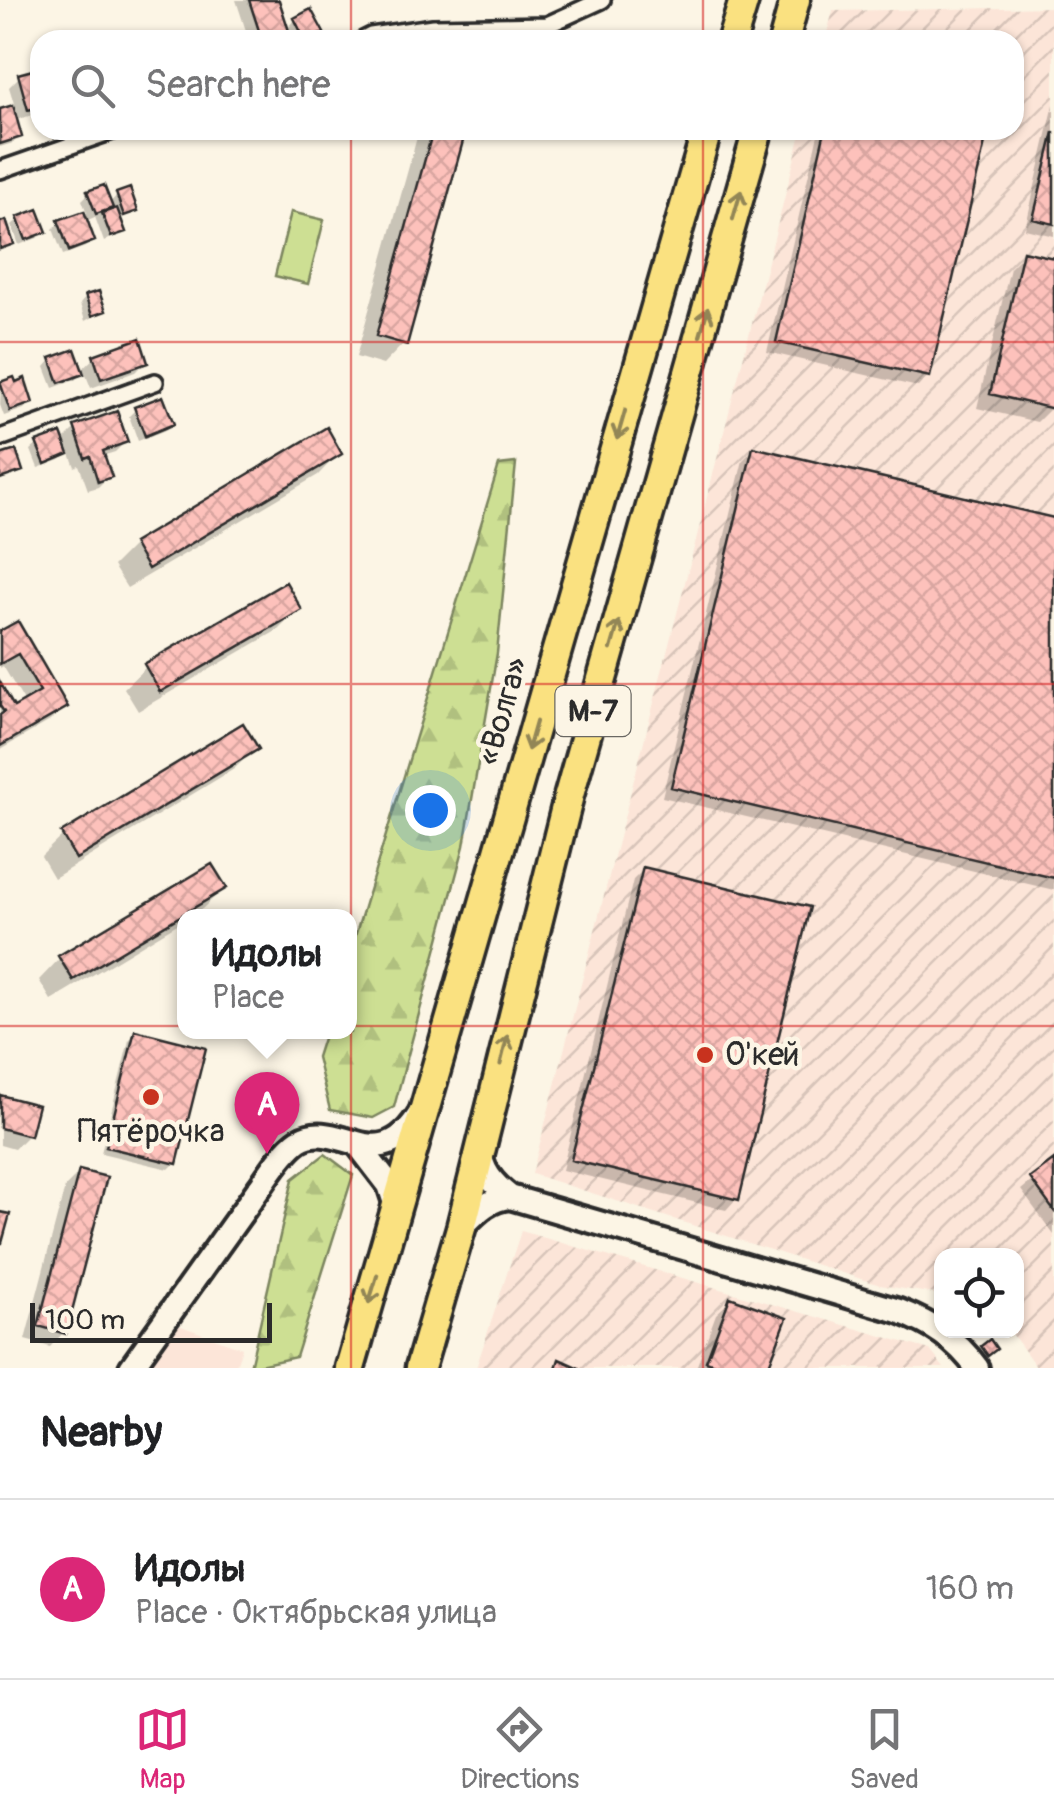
<!DOCTYPE html>
<html lang="en">
<head>
<meta charset="utf-8">
<style>
	:root { --surface:#fff; --page:#f2f2f2; --text:#202124; --muted:#757577; --line:#e0e0e0; --accent:#db2777 }
	body { margin:0; font-family:Pangolin,sans-serif; background:var(--page); color:var(--text) }
	.controls { position:absolute; right:30px; bottom:30px; display:grid; overflow:hidden; border-radius:20px; box-shadow:0 2px 8px #0004 }
	.controls button { width:90px; height:90px; display:grid; place-items:center; padding:0; border:0; border-bottom:2px solid var(--line); background:var(--surface); color:var(--text); font:50px sans-serif }
	.scale { position:absolute; left:30px; bottom:25px; width:242px; box-sizing:border-box; padding-left:10px; border:5px solid #2b2b2b; border-top:0; font-size:28px; line-height:35px; white-space:nowrap; color:#2b2b2b; -webkit-text-stroke:8px #fcf5e5; paint-order:stroke }
	.you { position:absolute; left:430px; top:810px; width:35px; height:35px; margin:-25px; border:8px solid #fff; border-radius:50%; background:#1a73e8; box-shadow:0 0 0 15px #1a73e833 }
	.badge { display:grid; place-items:center; width:65px; height:65px; border-radius:50%; background:var(--accent); color:#fff; font-size:32px; font-weight:700 }
	.pin { position:absolute; translate:-50% -82px; filter:drop-shadow(0 2px 5px #0008) }
	.pin::after { content:''; position:absolute; top:52px; width:35px; height:30px; background:inherit; clip-path:polygon(0 0,100% 0,50% 100%) }
	.popup { position:absolute; left:177px; top:909px; width:180px; height:130px; box-sizing:border-box; display:grid; place-content:center; border-radius:20px; background:var(--surface); filter:drop-shadow(0 2px 8px #0005); font-size:32px; white-space:nowrap; color:var(--muted) }
	.popup b { font-size:38px; color:var(--text) }
	.popup::after { content:''; position:absolute; left:50%; top:100%; margin-left:-20px; border:20px solid transparent; border-top-color:var(--surface) }
	.list { margin:0; padding:0; list-style:none }
	h2 { display:flex; justify-content:space-between; align-items:center; height:130px; margin:0; padding:0 40px; font-size:42px }
	h2 small { font-size:32px; font-weight:400; color:var(--muted) }
	.list li { display:grid; grid-template-columns:65px 1fr auto; gap:30px; align-items:center; box-sizing:border-box; height:180px; padding:0 40px; border-top:2px solid var(--line) }
	.list b { display:block; font-size:38px; white-space:nowrap }
	.list p { margin:0; font-size:32px; white-space:nowrap; color:var(--muted) }
	.list em { font-size:32px; font-style:normal; color:var(--muted) }
	.icon { flex:none; width:55px; height:55px; fill:none; stroke:currentColor; stroke-width:2; stroke-linecap:round; stroke-linejoin:round }
	.map { position:relative; flex:none; width:1054px; height:1368px; overflow:hidden }
	.search { position:absolute; background:var(--surface); box-shadow:0 2px 8px #0004; left:30px; right:30px; top:30px; height:110px; display:flex; align-items:center; gap:25px; box-sizing:border-box; padding:0 35px; border-radius:30px; color:var(--muted); font-size:38px }
	.sheet { height:310px; background:var(--surface) }
	nav { display:flex; justify-content:space-around; align-items:center; box-sizing:border-box; height:140px; border-top:2px solid var(--line); background:var(--surface); font-size:28px; color:var(--muted) }
	nav a { display:grid; justify-items:center; gap:5px }
	nav .on { color:var(--accent) }
	.map>svg:first-child { display:block }
	.built { fill:#fce5d8 }
	.industrial { fill:url(#industrial-furrows) }
	.forest { fill:url(#forest-firs); stroke:#7c855f; stroke-width:2.5 }
	.pitch { fill:#cddf93; stroke:#7c855f; stroke-width:2.5 }
	.shadow { fill:#0003 }
	.building { fill:url(#building-cross-hatch); stroke:#2b2b2b; stroke-width:2.5 }
	.lines { fill:none; stroke-linecap:round; stroke-linejoin:round }
	.street-casing { stroke:#2b2b2b; stroke-width:22 }
	.secondary-casing { stroke:#2b2b2b; stroke-width:30 }
	.highway-casing { stroke:#2b2b2b; stroke-width:35 }
	.street { stroke:#fcf5e5; stroke-width:15 }
	.secondary { stroke:#fcf5e5; stroke-width:22 }
	.highway { stroke:#fae180; stroke-width:28 }
	.oneway { stroke:#928656 }
	.grid { fill:none; stroke:#d62828; stroke-width:2.5; stroke-opacity:0.55 }
	.poi-dot { fill:#c8321e; stroke:#fcf5e5; stroke-width:4 }
	.labels { text-anchor:middle; dominant-baseline:central; stroke-width:9; stroke-linejoin:round; paint-order:stroke }
	.shield { fill:#fcf5e5; stroke:#6a6863; stroke-width:2.5 }
	.shield-label { font-size:30px; font-weight:bold; fill:#2b2b2b }
	.street-label { font-size:32px; fill:#2b2b2b; stroke:#fcf5e5 }
	.poi-label { font-size:32px; fill:#2b2b2b; stroke:#fcf5e5; text-anchor:start }
</style>
</head>
<body>
<div class="map">
<svg width="1054" height="1368" viewBox="0 0 1054 1368">
	<defs>
		<pattern id="industrial-furrows" width="10" height="10" patternUnits="userSpaceOnUse" patternTransform="scale(2.5)"><rect width="10" height="10" fill="#fce5d8"/><path d="M-1 1l2-2M0 10L10 0M9 11l2-2" fill="none" stroke="#d8c5ba"/></pattern>
		<pattern id="forest-firs" width="22" height="20" patternUnits="userSpaceOnUse" patternTransform="scale(2.5)"><rect width="22" height="20" fill="#cddf93"/><path d="M5 1l3.5 6h-7zM16 11l3.5 6h-7z" fill="#b0c07f"/></pattern>
		<pattern id="building-cross-hatch" width="8" height="8" patternUnits="userSpaceOnUse" patternTransform="scale(2.5)"><rect width="8" height="8" fill="#fdc1bb"/><path d="M0 0l8 8M0 8l8-8" fill="none" stroke="#d9a6a1"/></pattern>
	</defs>
	<rect width="100%" height="100%" fill="#fcf5e5"/>
	<filter id="ink" filterUnits="userSpaceOnUse"><feTurbulence type="fractalNoise" baseFrequency=".01" numOctaves="2"/><feDisplacementMap in="SourceGraphic" scale="20" xChannelSelector="R" yChannelSelector="G"/><feConvolveMatrix kernelMatrix="1 2 1 2 8 2 1 2 1" color-interpolation-filters="sRGB"/></filter>
	<g filter="url(#ink)">
		<path class="built" d="M178,1325l64,23 -7,20h-89z"/>
		<path class="industrial" d="M1054,7v1361h-17l-27,-37 6,-1v-74h-74l-1,39 -61,-10 -348,-111 270,-1044h212v-90h-189l8,-29z
			M521,1231l409,119 14,18h-468z"/>
		<path class="forest" d="M516,463l-19,190 -33,193 -70,261 -21,11 -43,-8 -13,-53 8,-25h25v-79l149,-488z
			M325,1154l28,21 -57,182 -46,10 43,-188z"/>
		<path class="pitch" d="M291,212l33,8 -16,64 -33,-8z"/>
		<path class="shadow" d="M236,0h41l13,40h-41z
			M295,20l25,12 -8,8h-16l-7,-13z
			M40,71v42l-25,7 4,16 -6,7 -13,4v-35l15,-5 -6,-20 10,-10z
			M1054,104v132l-29,-7z
			M419,130h44l-59,213 -21,22 -27,-8z
			M819,130h167l-58,246 -10,11 -151,-35z
			M88,194l21,10 8,-9 18,15 -16,10 4,11 -19,11 -9,-25 -10,4 7,20 -7,6 -22,8 -10,-26 7,-7 27,-9 -5,-13z
			M19,219l25,13 -7,6 -18,7 -7,-20z
			M1024,254l30,7v135l-3,12 -14,14 -60,-14 33,-140z
			M86,297l17,14 -18,10 -5,-17z
			M94,358l51,4 -10,10 -44,16 -7,-18 -9,10 -22,8 -8,-21 6,-7 29,11z
			M1,384l29,18 -6,7 -20,7 -4,-11z
			M135,410l37,14 -7,6 -27,11 -9,-25z
			M76,428l49,14 -10,10 -13,4 7,20 -11,11 -10,3 -9,-25 -4,2 -6,-16 -9,9 -22,8 -7,-18 7,-6 24,-2z
			M754,449l300,72v369l-392,-93 81,-337z
			M339,453l-21,22 -191,113 -14,-22 21,-21z
			M299,609l-21,21 -140,81 -14,-23 22,-21z
			M17,624l47,83 -14,14 -50,29v-63l13,23 12,-7 -22,-37 -3,2v-34z
			M256,748l-22,21 -180,109 -13,-22 22,-21z
			M644,869l92,330 -10,11 -164,-40 71,-290z
			M224,888l-22,21 -18,7v4l-133,80 -12,-20 21,-22z
			M136,1033l39,130 -6,6 -68,-16 28,-113z
			M0,1098l28,37 -14,14 -14,-4z
			M1054,1163v72l-33,-45z
			M80,1172l-16,160 -14,15 -25,-7 40,-153z
			M731,1300l34,68h-69l20,-54z"/>
		<path class="building" d="M249,0h30l13,40h-30z
			M311,9l13,24 -19,7 -11,-22z
			M40,68v39l-12,3 -10,-36z
			M13,105l9,32 -22,7v-35z
			M433,130h33l-59,215 -31,-9z
			M825,130h163l-58,247 -154,-35z
			M1054,132v92l-21,-5z
			M104,185l9,23 -17,6 -9,-23z
			M130,188l8,23 -14,5 -8,-23z
			M117,208l9,24 -15,5 -9,-24z
			M38,209l9,23 -21,8 -9,-23z
			M84,211l11,30 -26,10 -11,-31z
			M6,220l8,24 -14,5v-27z
			M1023,251l31,7v151l-64,-15z
			M99,291l7,20 -14,5 -7,-21z
			M140,338l8,25 -47,16 -8,-24z
			M75,349l9,25 -25,9 -9,-25z
			M14,377l2,5 9,-4 8,25 -23,8 -10,-29z
			M163,396l11,28 -29,12 -11,-29z
			M117,411l11,31 -25,9 9,26 -14,5 -8,-26 -5,2 -11,-32z
			M327,427l15,27 -194,115 -15,-26z
			M61,433l8,21 -24,10 -9,-22z
			M753,447l301,71v360l-383,-91z
			M16,450l7,21 -23,8v-24z
			M286,582l16,28 -142,82 -16,-28z
			M18,621l50,86 -68,39v-31l4,-3 -4,-6v-24l14,25 26,-15 -22,-38 -18,10v-33z
			M243,723l16,26 -183,110 -15,-26z
			M212,864l15,24 -154,92 -15,-24z
			M643,867l167,40 -71,293 -168,-40z
			M135,1030l71,18 -29,116 -71,-17z
			M0,1095l38,10 -8,31 -30,-8z
			M1054,1160v51l-24,-33z
			M79,1170l28,7 -41,157 -28,-8z
			M0,1212l10,2 -8,29h-2z
			M730,1297l57,21 -19,50h-43l-19,-7z
			M990,1339l7,10 -9,7 -7,-10z
			M559,1359l20,9h-23z"/>
		<g class="lines">
			<g class="street-casing">
				<path id="street" d="M363,40l8,-4 62,-9 114,-2 55,-25
					M0,170l115,-40
					M0,438l155,-56"/>
			</g>
			<g class="secondary-casing">
				<path id="secondary" d="M359,1146l30,39 8,24
					M480,1148c1,23 13,36 30,49l389,114c33,13 57,28 78,57
					M461,1228c15,-15 27,-29 49,-31
					M131,1368c43,-60 86,-120 129,-181 10,-14 24,-37 39,-47 40,-24 79,43 122,-28"/>
			</g>
			<g class="highway-casing">
				<path id="highway" d="M732,40l12,-40
					M784,40l11,-40
					M350,1368l357,-1238
					M420,1368l41,-140 108,-433 189,-665"/>
			</g>
			<use href="#street" class="street"/>
			<use href="#secondary" class="secondary"/>
			<use href="#highway" class="highway"/>
		</g>
		<defs><path id="oneway-shaft" d="M-6 0H5M1.5-3L5.5 0L1.5 3" fill="none" stroke-width="1.6" stroke-linecap="round" stroke-linejoin="round" transform="scale(2.5)"/></defs>
		<g class="oneway">
			<use href="#oneway-shaft" transform="translate(737 205) rotate(-74)"/>
			<use href="#oneway-shaft" transform="translate(704 322) rotate(-74)"/>
			<use href="#oneway-shaft" transform="translate(621 425) rotate(106)"/>
			<use href="#oneway-shaft" transform="translate(615 635) rotate(-74)"/>
			<use href="#oneway-shaft" transform="translate(532 736) rotate(106)"/>
			<use href="#oneway-shaft" transform="translate(504 1050) rotate(-76)"/>
			<use href="#oneway-shaft" transform="translate(373 1289) rotate(107)"/>
		</g>
	</g>
	<path class="grid" d="M351,0v40M703,0v40M351,130v1238M703,130v1238M0,342h1054M0,684h1054M0,1026h1054"/>
	<g class="poi-dot">
		<circle cx="705" cy="1055" r="10"/>
		<circle cx="151" cy="1097" r="10"/>
	</g>
	<g class="labels">
		<rect class="shield" x="555.5" y="686" width="75" height="50" rx="8"/>
		<g class="shield-label">
			<text x="593" y="711">М-7</text>
		</g>
		<g class="street-label">
			<text transform="translate(503 711) rotate(-74)">«Волга»</text>
		</g>
		<g class="poi-label">
			<text x="725" y="1055">О'кей</text>
			<text x="151" y="1132" text-anchor="middle">Пятёрочка</text>
		</g>
	</g>
</svg>
<div class="controls">
<button><svg class="icon" aria-label="locate" viewBox="0 0 24 24"><circle cx="12" cy="12" r="6"/><path d="M12 2v4M12 18v4M2 12h4M18 12h4"/></svg></button>
</div>
<div class="scale">100 m</div>
<div class="you"></div>
<div class="pin badge" style="left:267px;top:1154px">A</div>
<div class="popup"><b>Идолы</b>Place</div>
<div class="search"><svg class="icon" aria-label="search" viewBox="0 0 24 24"><circle cx="10" cy="10" r="6"/><path d="M15 15l6 6"/></svg>Search here</div>
</div>
<section class="sheet">
<h2>Nearby<small></small></h2>
<ul class="list">
<li><span class="badge">A</span><div><b>Идолы</b><p>Place · Октябрьская улица</p></div><em>160 m</em></li>
</ul>
</section>
<nav>
<a class="on"><svg class="icon" aria-label="map" viewBox="0 0 24 24"><path d="M3 6l6-2 6 2 6-2v14l-6 2-6-2-6 2zM9 4v14M15 6v14"/></svg>Map</a>
<a><svg class="icon" aria-label="directions" viewBox="0 0 24 24"><path d="M12 3l9 9-9 9-9-9zM9 14v-3h6M13 9l2 2-2 2"/></svg>Directions</a>
<a><svg class="icon" aria-label="saved" viewBox="0 0 24 24"><path d="M7 4h10v16l-5-4-5 4z"/></svg>Saved</a>
</nav>
</body>
</html>
